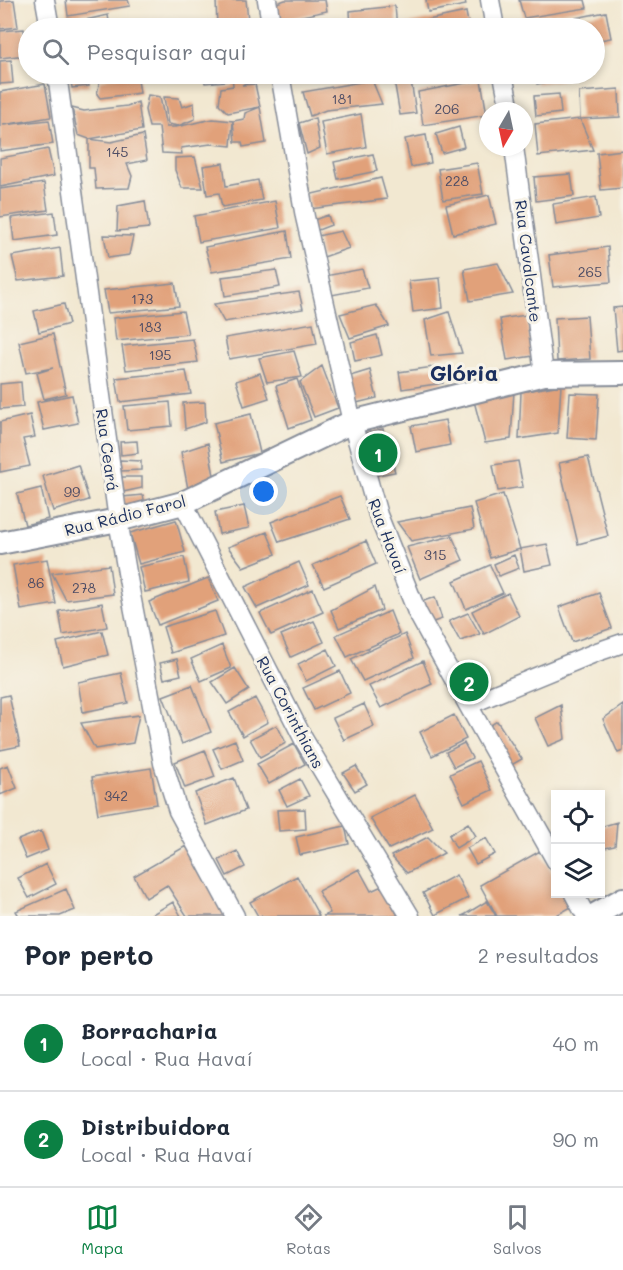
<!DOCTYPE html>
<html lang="pt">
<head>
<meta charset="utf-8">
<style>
	:root { --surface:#fff; --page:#f6f6f7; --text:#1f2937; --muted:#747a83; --line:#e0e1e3; --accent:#0b8043 }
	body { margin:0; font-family:Mali,sans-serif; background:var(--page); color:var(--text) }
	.controls { position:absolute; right:18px; bottom:18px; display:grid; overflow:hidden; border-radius:0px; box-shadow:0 3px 9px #0003 }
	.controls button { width:54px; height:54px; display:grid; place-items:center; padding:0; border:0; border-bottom:2px solid var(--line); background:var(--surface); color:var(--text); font:30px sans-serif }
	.compass { position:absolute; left:479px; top:102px; width:54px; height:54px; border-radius:50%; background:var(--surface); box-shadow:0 3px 9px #0003; rotate:189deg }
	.you { position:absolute; left:264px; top:492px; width:21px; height:21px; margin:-15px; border:4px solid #fff; border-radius:50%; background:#1a73e8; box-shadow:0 0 0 9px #1a73e833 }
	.badge { display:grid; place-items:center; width:39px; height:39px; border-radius:50%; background:var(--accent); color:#fff; font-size:20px; font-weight:700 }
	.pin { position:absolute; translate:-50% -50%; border:3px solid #fff; box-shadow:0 2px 6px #0006 }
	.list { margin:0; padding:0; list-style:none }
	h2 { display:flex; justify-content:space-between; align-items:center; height:78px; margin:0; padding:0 24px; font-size:26px }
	h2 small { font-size:20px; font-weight:400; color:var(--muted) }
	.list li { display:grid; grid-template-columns:39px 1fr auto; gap:18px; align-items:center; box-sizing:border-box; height:96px; padding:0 24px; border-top:2px solid var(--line) }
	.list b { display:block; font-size:22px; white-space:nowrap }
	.list p { margin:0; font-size:20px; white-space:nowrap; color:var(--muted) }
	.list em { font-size:20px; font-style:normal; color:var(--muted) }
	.icon { flex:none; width:33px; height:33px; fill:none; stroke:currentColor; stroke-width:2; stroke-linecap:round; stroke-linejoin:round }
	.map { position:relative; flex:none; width:623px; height:916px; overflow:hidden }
	.search { position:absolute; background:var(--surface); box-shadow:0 3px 9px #0003; left:18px; right:18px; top:18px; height:66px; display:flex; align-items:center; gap:15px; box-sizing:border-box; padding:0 21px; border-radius:33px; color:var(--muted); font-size:22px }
	.sheet { height:270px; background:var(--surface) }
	nav { display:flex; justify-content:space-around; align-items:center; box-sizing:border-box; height:84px; border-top:2px solid var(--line); background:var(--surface); font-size:16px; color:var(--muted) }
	nav a { display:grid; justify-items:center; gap:3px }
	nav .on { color:var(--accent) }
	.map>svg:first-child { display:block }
	.building { fill:#e1a17a }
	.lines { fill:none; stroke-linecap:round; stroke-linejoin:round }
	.minor-casing { stroke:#868c98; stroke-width:21 }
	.tertiary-casing { stroke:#868c98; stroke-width:26 }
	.minor { stroke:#fff; stroke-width:18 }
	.tertiary { stroke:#fff; stroke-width:22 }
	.labels { text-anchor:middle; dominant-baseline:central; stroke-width:6; stroke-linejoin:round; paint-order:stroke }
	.number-label { font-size:14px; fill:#4c4c65 }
	.street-label { font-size:16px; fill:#1b2f5e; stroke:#f7f3e8 }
	.district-label { font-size:22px; font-weight:bold; fill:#1b2f5e; stroke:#f7f3e8 }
</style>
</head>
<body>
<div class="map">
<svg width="623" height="916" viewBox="0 0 623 916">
	<rect width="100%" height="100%" fill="#f7f3e8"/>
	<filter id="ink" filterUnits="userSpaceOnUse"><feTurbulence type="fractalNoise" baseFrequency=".0167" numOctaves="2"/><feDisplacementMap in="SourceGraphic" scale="12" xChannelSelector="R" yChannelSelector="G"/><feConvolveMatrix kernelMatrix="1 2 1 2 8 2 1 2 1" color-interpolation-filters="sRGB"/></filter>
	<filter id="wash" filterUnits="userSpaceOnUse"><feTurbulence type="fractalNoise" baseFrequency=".008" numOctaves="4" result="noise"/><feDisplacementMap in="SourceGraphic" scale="24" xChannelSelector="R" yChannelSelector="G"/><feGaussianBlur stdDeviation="1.35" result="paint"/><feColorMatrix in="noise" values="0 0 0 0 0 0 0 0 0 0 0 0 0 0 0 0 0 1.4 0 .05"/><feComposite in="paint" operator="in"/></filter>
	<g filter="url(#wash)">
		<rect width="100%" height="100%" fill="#f2e8d1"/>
		<g id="blocks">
			<path class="building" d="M14,0l4,27 -18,2v-28z
				M66,0h62l2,6 -62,10z
				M216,0h30l2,20 -13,6 -18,1z
				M285,0h40l2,11 -49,10 -4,-17z
				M426,0h39l1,5 -38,7z
				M519,0h66l2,8 -63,10z
				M395,6l2,22h-46l-1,-17z
				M466,12l3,16h-65v-3z
				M606,12l5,26 -17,3v-13h-17l-2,-10z
				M108,15l2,13h-46l-1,-3z
				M325,18l4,10h-36z
				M564,19l2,9h-40l-1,-3z
				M24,29l3,26 -27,3v-27z
				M11,60l2,23 -13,1v-23z
				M70,74h17l2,12 -17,2z
				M127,74h10l3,19 -40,5 -3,-4 3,-14z
				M202,74h27l-3,7 -21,2z
				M232,74h13l1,9 -4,2 13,-1 5,23 -32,6 -9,-9 2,-16 12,-2z
				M393,74h17l6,39 -16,2z
				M428,74h52v1l-51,6z
				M535,74h31l1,5 -30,5z
				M372,80l10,24 -56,6 -16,6 -7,-24z
				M481,80l6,35 -64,10 -5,-33z
				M45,84l6,33 -48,8 46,-5 4,24 -53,7v-59z
				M619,89l1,28 -40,2 -1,-27z
				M559,94l2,19 -25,3 -2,-20z
				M148,95l12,2 6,30h10l37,-8 20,2 -2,25 -20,-2 -30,4 1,6 -20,-1 -3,-26h-10l-4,-17z
				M164,97l15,1 3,9 12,-4 1,16 -17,7 -10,-2z
				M138,102l4,28 -53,9 -11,-4 -6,-27 12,3 43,-5z
				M260,107l6,36 -23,4 -1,-5h-7l-2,-21 11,-2 1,-6z
				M361,114l5,33 -39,7 -6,-32z
				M315,118l5,30 -13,6 -8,-31z
				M580,119l13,31 -55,6 -3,-32z
				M459,127l5,20 -22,6 -6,-19z
				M143,135l4,25 -20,4 5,12 -3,12 -33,1 -2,-21h-5v-29l22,3z
				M426,135l5,28 -20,4 -6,-28z
				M48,149l6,27 -54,11v-29z
				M623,150v38l-22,2 -4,-37z
				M373,154l4,17 -39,8 -4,-17z
				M195,157l8,31h-21l-7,-18v-12z
				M223,163l3,23 32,-6 4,20 -40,7 -3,-14 -12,2 -4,-29z
				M477,163l6,31 -40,6 -5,-31z
				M571,174l3,22 -38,5 -2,-24z
				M381,178l6,21 -77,10 -2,-14z
				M44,183l4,27 -48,7v-28z
				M489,195l7,29 -43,10 -7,-29z
				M596,197l3,21 -43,7 -3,-21z
				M145,201l4,27 -32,3 1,-25z
				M275,201l5,27 -81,14 -5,-26z
				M54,212l3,23 -43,6 -3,-23z
				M328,215l3,10 -18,7 -2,-11z
				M287,231l4,28 -79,13 -7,-25z
				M341,231l8,17 -28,10 -4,-22z
				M104,235l29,1 -4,19 -21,3z
				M608,247l3,35 -58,5 -4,-32z
				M60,248l3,28 -45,5 -6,-25z
				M498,263l15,31 -43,7 -6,-32z
				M362,269l6,19 -36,7 -7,-19z
				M276,270l4,17 -55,9 -3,-19z
				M440,278l3,30 -30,4 -4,-31z
				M175,283l4,23 -71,7 -4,-23z
				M299,292l4,17 -79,13 -10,-18z
				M64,304l5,20 -30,8 -5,-21z
				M376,305l13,21 -39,12 -10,-24z
				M623,307v43l-6,1 -4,-43z
				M183,311l5,23 -72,7 -3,-23z
				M449,312l13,41 -31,3 -6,-36z
				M526,315l7,41 -26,4 -7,-41z
				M587,316l3,43 -33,2 -2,-43z
				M313,323l4,21 -88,15 -4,-21z
				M53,334l13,60 -22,5 -7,-26 16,-5 -27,5 -7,-31z
				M377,335l5,20 -27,6 -4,-19z
				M193,339l5,23 -72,8 -4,-24z
				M294,351l8,26 -35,5 -8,-24z
				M322,366l16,42 -24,9 -14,-35z
				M440,366l3,17 -41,6 -3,-17z
				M370,370l7,28 -25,6 -5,-27z
				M186,371l5,23 -71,8 -4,-24z
				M260,373l9,25 -25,8 -8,-25z
				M297,379l14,41 -22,8 -13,-42z
				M21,382l2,25 -23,2v-25z
				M561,385l-3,48 -39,6 2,-47z
				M514,391l-3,48 -26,4 -11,-42z
				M570,393l29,1 -3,46 -29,-2z
				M72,395l6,28 -34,7 -7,-28z
				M170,402l2,24 -45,4 -3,-24z
				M205,402l1,20 -21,7 -2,-26z
				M251,414l9,39 -37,9 -9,-39z
				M30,415l5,22 -12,2 7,27 -30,6v-50z
				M445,420l5,25 -34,7 -5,-26z
				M383,429l12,43 -22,4 -11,-42z
				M137,441l1,12 -17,2 -1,-13z
				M208,443l7,38 -27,8 -7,-37z
				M588,457l20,79 -30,8 -19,-81z
				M120,460l21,1v9l-20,1z
				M518,461l5,26 -25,4 -5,-26z
				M78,465l11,35 -36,11 -10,-35z
				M122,477h20v11l-19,4z
				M41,488l7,31 -23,6 -8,-31z
				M503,494l17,55 -30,9 -16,-55z
				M143,495l2,9 -21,5 -2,-12z
				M340,496l10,23 -71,23 -8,-20z
				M244,506l5,22 -30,6 -4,-22z
				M470,508l4,21 -63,12 -14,-19z
				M176,520l9,32 -46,12 -9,-31z
				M267,532l9,22 -33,13 -15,-20z
				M452,536l11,24 -43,19 -13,-32z
				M366,541l10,23 -52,23 -11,-22z
				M547,544l5,21 -28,6 -4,-22z
				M514,555l5,13 -20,8 -5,-12z
				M184,557l5,25 -44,10 -6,-25z
				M47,559l9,45 -35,6 -8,-45z
				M299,562l10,23 -52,23 -12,-21z
				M109,565l4,29 -47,6 -14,-27z
				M490,565l13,28 -37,16 -12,-28z
				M208,578l10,23 -60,24 -9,-23z
				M375,587l7,23 -43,18 -8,-18z
				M313,589l10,23 -52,23 -11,-22z
				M508,593l11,23 -35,18 -12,-23z
				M599,593l13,35 -40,14 -13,-35z
				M435,597l7,22 -12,4 -9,-21z
				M102,603l5,24 -44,8 -4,-24z
				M215,611l9,25 -53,17 -8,-26z
				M390,611l9,23 -52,23 -11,-22z
				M468,613l12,21 -20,7 -11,-20z
				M314,621l10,21 -33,15 -10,-22z
				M102,631l6,24 -45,11 -6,-24z
				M405,634l9,24 -51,23 -12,-22z
				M222,645l9,23 -30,13 -10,-22z
				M328,649l8,17 -30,15 -8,-17z
				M177,659l4,16 -17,4 -4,-16z
				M423,661l9,23 -51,24 -12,-22z
				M235,668l14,22 -22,14 -15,-22z
				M471,669l9,18 -13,4 -10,-13z
				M340,671l10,22 -36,17 -11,-22z
				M121,673l7,30 -45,9 -5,-30z
				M192,685l19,47 -29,12 -19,-48z
				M9,695l11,51 -20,4v-53z
				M255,698l13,24 -25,14 -14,-24z
				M364,704l10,22 -30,14 -11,-22z
				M561,705l4,34 -17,7 -13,-28z
				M623,705v46l-5,2 -15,-34z
				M139,715l-6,28 -38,6 -14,-26z
				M454,715l12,24 -34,17 -12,-24z
				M497,721l25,38 -16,9 -20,-40z
				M277,725l9,18 -26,14 -10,-18z
				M235,740l8,20 -21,9 -9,-20z
				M464,743l8,15 -18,9 -8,-15z
				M294,744l11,20 -36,20 -12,-20z
				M205,750l10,27 -30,11 -10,-26z
				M478,761l14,29 -28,13 -14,-29z
				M8,765l9,23 -17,7v-27z
				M356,766l11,18 -12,7 -12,-18z
				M151,768l6,36 -59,10 -6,-37z
				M234,778l12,32 -39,15 -12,-32z
				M300,779l9,17 -22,10 -8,-16z
				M415,795l18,33 -44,21 -19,-31z
				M305,809l1,20 -27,2 -2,-21z
				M617,822l-2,24 -15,3v-22z
				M468,823l8,13 -20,12 -7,-13z
				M345,826l4,18 -49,11 -4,-18z
				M41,831l7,19 -22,9 -8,-19z
				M428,837l16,16 -37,20 -16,-17z
				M486,838l9,16 -19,10 -9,-16z
				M186,846l41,68 -3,2h-37l-20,-31 -21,13 -12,-22z
				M237,851l8,16 -18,9 -8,-16z
				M540,851l15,26v17h10l8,12 -18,10h-58l-17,-31z
				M46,864l10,20 -27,14 -11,-20z
				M359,869l12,22 11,-5 16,30h-75l7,-3 -12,-22z
				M456,875l12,23 -33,17 -12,-22z
				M297,876l22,40h-61l-8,-14z
				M66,889l9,21 -15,6h-41l-3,-5z
				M487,901l9,15h-34l4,-2z
				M173,902l8,14h-32z"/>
		</g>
	</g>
	<g filter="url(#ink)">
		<use href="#blocks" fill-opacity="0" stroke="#868c98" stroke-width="1.5"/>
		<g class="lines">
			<g class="minor-casing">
				<path id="minor" d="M45,0l5,28
					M267,0l5,28
					M490,0l5,28
					M57,74l61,446 12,70 33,173 15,48 57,105
					M280,74l25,143 47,205 26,93 39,97 51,93 88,156
					M503,74l7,37
					M514,147l30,227
					M183,503l121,237 106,176
					M468,705l129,-53 26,-9
					M574,894l12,22"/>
			</g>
			<g class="tertiary-casing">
				<path id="tertiary" d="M0,543l118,-23 65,-17 169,-81 192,-48 79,-1
					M593,916l30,-17"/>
			</g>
			<use href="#minor" class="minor"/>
			<use href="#tertiary" class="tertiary"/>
		</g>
	</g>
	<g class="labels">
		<g class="number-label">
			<text x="342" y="98">181</text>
			<text x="447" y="108">206</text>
			<text x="117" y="151">145</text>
			<text x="457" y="180">228</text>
			<text x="590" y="271">265</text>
			<text x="142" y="298">173</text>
			<text x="150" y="326">183</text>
			<text x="160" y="354">195</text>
			<text x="72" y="491">99</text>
			<text x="435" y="554">315</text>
			<text x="36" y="582">86</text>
			<text x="84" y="587">278</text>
			<text x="116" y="795">342</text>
		</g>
		<g class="street-label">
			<text transform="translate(529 261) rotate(83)">Rua Cavalcante</text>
			<text transform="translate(108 450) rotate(82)">Rua Ceará</text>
			<text transform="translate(125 515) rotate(-14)">Rua Rádio Farol</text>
			<text transform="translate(388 536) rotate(69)">Rua Havaí</text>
			<text transform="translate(291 712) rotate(62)">Rua Corinthians</text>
		</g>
		<g class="district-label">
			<text x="464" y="372">Glória</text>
		</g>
	</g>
</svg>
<div class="controls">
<button><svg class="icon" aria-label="locate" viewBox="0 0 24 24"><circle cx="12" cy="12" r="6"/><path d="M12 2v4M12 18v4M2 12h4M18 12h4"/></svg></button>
<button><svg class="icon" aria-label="layers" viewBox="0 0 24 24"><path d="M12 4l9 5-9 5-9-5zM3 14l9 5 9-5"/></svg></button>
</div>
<svg class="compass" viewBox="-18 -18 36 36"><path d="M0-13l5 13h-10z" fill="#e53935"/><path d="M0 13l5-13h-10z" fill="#747a83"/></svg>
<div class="you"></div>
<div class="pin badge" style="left:378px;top:453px">1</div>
<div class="pin badge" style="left:469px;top:682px">2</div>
<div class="search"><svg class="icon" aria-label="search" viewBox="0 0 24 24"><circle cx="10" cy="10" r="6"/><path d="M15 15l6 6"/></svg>Pesquisar aqui</div>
</div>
<section class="sheet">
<h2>Por perto<small>2 resultados</small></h2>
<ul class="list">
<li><span class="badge">1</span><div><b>Borracharia</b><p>Local · Rua Havaí</p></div><em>40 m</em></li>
<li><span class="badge">2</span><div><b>Distribuidora</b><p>Local · Rua Havaí</p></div><em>90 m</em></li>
</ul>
</section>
<nav>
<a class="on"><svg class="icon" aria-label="map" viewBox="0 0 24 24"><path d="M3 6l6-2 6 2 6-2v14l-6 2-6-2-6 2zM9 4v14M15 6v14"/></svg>Mapa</a>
<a><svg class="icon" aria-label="directions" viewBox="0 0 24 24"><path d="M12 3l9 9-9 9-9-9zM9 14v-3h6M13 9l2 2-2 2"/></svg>Rotas</a>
<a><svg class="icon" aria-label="saved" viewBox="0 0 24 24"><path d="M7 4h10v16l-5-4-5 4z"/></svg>Salvos</a>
</nav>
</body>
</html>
